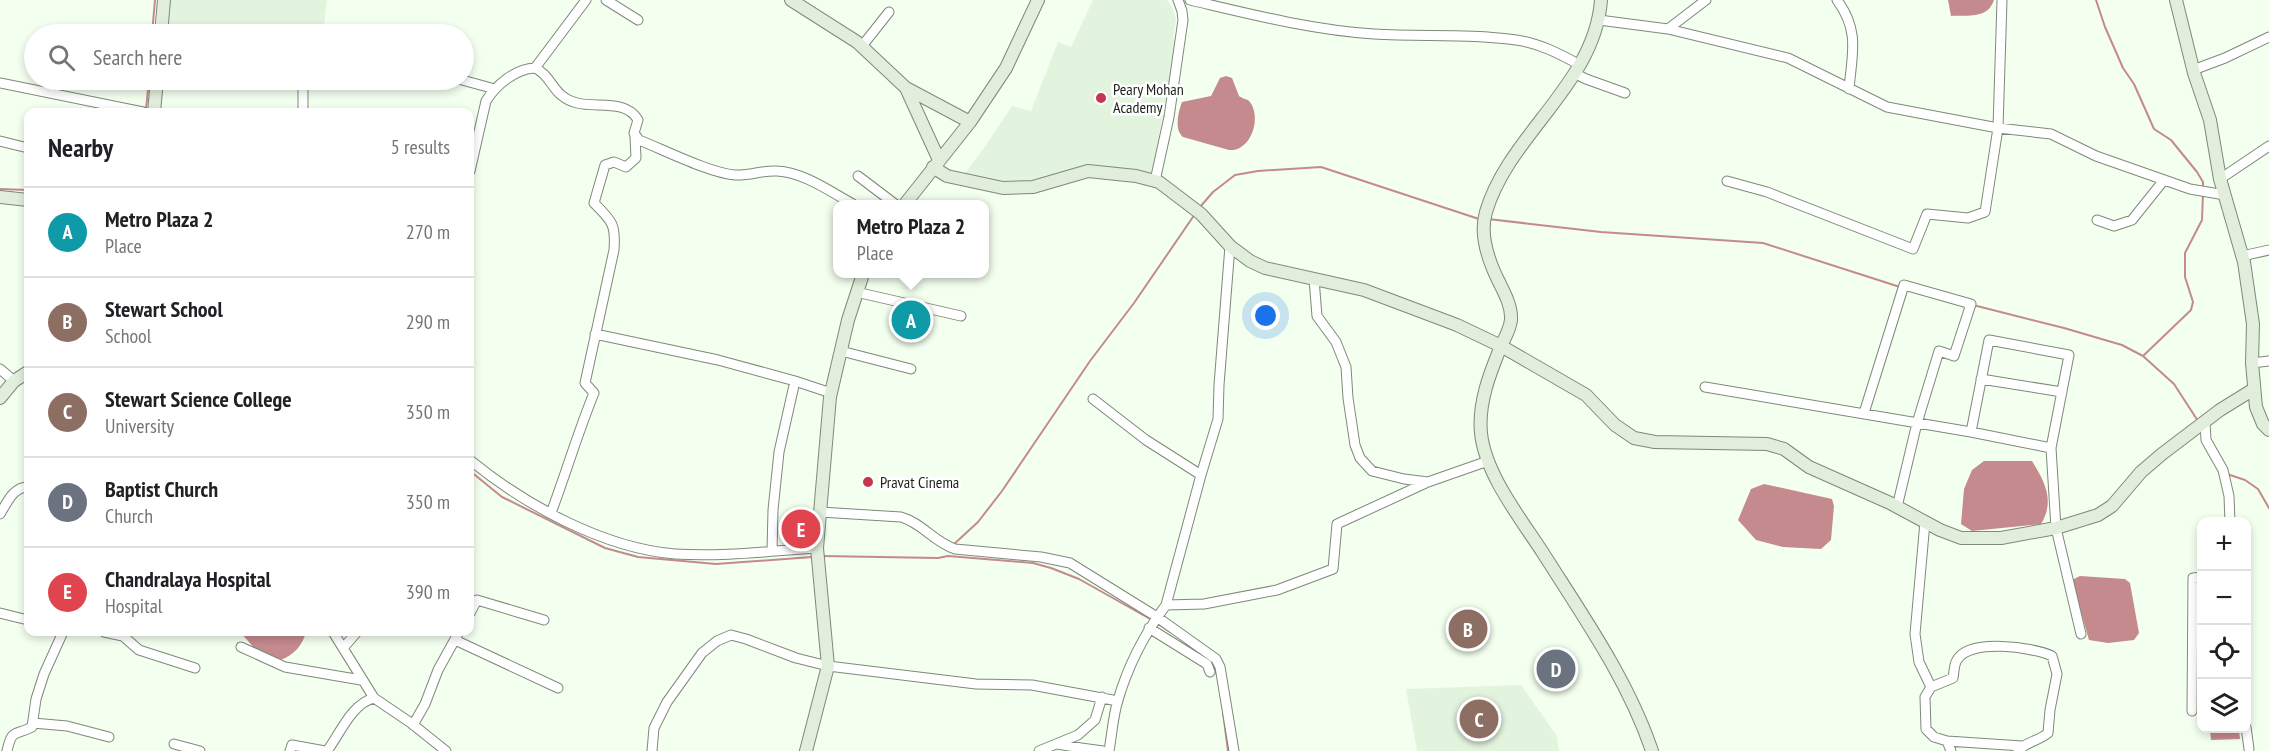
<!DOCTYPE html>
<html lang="en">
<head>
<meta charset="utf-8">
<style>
	:root { --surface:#fff; --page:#f2f2f2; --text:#202124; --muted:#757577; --line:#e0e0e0; --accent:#111827 }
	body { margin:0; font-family:"PT Sans Narrow",sans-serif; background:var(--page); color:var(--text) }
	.controls { position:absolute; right:18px; bottom:18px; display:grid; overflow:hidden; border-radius:12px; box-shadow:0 3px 9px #0003 }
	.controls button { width:54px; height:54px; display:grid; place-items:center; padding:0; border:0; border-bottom:2px solid var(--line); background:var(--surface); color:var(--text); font:30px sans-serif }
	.you { position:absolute; left:1266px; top:316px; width:21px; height:21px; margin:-15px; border:4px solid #fff; border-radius:50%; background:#1a73e8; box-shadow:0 0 0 9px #1a73e833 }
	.badge { display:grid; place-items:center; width:39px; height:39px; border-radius:50%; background:var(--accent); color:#fff; font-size:20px; font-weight:700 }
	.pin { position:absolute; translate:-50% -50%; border:3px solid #fff; box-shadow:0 2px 6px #0006 }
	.popup { position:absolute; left:833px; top:200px; width:156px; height:78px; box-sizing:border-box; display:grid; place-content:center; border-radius:12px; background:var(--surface); filter:drop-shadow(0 2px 4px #0005); font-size:20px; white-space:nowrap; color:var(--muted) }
	.popup b { font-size:22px; color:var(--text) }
	.popup::after { content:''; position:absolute; left:50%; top:100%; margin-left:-12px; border:12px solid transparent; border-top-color:var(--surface) }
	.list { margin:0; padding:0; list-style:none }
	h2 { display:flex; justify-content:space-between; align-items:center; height:78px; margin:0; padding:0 24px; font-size:26px }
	h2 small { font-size:20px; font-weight:400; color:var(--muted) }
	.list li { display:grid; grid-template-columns:39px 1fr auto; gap:18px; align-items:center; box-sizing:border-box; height:90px; padding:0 24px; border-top:2px solid var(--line) }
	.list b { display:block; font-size:22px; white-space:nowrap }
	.list p { margin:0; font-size:20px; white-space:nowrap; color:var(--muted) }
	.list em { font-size:20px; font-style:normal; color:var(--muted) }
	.icon { flex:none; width:33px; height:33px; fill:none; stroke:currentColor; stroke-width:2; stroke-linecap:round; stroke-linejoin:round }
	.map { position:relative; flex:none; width:2269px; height:751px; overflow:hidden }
	.search { position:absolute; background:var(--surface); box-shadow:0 3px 9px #0003; left:24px; top:24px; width:450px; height:66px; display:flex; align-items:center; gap:15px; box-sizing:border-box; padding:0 21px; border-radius:33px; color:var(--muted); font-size:22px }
	.panel { position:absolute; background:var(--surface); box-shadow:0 3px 9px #0003; left:24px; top:108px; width:450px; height:528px; border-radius:12px }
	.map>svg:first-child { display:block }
	.built { fill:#e3f4de }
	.water { fill:#c58a8d }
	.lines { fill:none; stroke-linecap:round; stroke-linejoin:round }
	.stream { stroke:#c58a8d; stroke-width:2 }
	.street-casing { stroke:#7e897b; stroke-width:11 }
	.secondary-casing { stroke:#7e897b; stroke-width:14 }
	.street { stroke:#fff; stroke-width:9 }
	.secondary { stroke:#e0eedb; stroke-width:12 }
	.poi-dot { fill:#c5354d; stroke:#fff; stroke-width:2 }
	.labels { text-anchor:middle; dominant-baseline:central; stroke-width:5; stroke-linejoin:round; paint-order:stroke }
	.poi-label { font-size:16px; fill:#1d211c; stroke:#fff; text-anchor:start }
</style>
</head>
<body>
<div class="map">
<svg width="2269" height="751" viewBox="0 0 2269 751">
	<rect width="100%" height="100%" fill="#f3ffef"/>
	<path class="built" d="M168,0h159l-4,33 -148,1 -10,-3z
		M1093,0h74l5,7 4,12 -3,20 3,1 -24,135 -20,-5 -48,-4 -57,16 -37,-1 -27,-5 23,-31 26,-39 19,5 27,-69 13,5z
		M1521,685l36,51 2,15h-142l-11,-62z"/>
	<path class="water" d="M1948,0h46c-6,19 -26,15 -43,16z
		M1226,76l6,2 7,18c1,1 8,4 9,4 15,14 4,52 -19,50l-46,-13c-9,-8 -5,-24 -1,-35l29,-6 9,-18z
		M1984,461h48c13,21 23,40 9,63l-69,7 -11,-7 3,-35 8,-19z
		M1764,484l68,15 2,7 -3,34 -10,9 -38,-2 -27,-7 -18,-20 13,-31z
		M2080,576l45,3 5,4 9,50 -5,7 -26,3 -19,-3 -17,-60z
		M240,632h66c-3,13 -13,24 -26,28l-25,-11z
		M2210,729h29l1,10 -29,1z"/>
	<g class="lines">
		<path class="stream" d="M2096,0l9,27 18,41 11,16 20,45 17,11 26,32 6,10v5
			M152,34l3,-34
			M146,109l3,-29
			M0,189l28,1
			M1200,207l13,-15 22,-17 23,-4 63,-4 158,52
			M1488,219l113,13 162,11 137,44
			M1973,305l91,23 58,17 21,11 31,28 24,37
			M2143,356l48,-46 2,-8 -8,-25v-24l17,-33 1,-27
			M470,471l32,26 103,51 33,9 78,7 96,-7
			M2227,474l18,6 13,9 11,19
			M953,545l25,-23 24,-31 88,-130 44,-58 61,-89
			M821,556l117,2 10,-2 85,7 18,5 28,11 73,41
			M1157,623l13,9
			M1223,712l5,39"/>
		<g class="street-casing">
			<path id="street" d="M606,0l32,20
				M1190,0c60,14 122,30 184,34 48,3 95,-1 142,6 23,3 44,14 64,25
				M1837,0c23,31 15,54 12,89
				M1599,20l69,9 120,29 99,49 111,21 53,6 45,22 94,33 35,6
				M1668,29l38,-29
				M862,46l27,-34
				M535,68l51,-68
				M2193,70l32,-12 44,-21
				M1574,73l12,6 39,14
				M303,80v32
				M462,80l33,9
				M0,83l143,29
				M0,141l28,7
				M470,171l16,-70c10,-16 29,-32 49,-33 18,8 17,29 42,35 20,5 49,-4 61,17l-4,13 5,7c25,10 71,33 96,35 14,1 28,-5 42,-4 26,1 54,21 76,33
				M858,176l37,28
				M2220,179l49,-33
				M1155,181l14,-64 14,-97 -1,-9 -4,-11
				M1727,181l40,11 146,57 14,-35 41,4 17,-6 13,-84 4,-128
				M2097,220l17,6 18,-6 32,-40
				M2242,256l27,-6
				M856,292l105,24
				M595,334l123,26 77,21 -16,71 -6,58 -1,41
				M841,351l70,18
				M2252,363l17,-2
				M0,369l14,12
				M1981,379l81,13
				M795,381l36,12
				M1705,387l266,45
				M1093,399l53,41 55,35
				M1864,413l40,-128 67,19 -17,52 -15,-5 -22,72 -20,84
				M2205,422l1,18 17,30 6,26 1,26
				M2051,448l-80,-16 18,-92 80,15 -18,93 5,80 25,106
				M470,460c55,45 133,88 205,94 47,3 95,-3 142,-6
				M1428,482l60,-21
				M820,512l81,5c21,6 33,25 54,32l86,8 29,6 87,54 59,42 4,8 14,84
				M551,513c15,-40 27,-81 43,-120l-9,-10 29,-133c2,-26 -2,-29 -20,-47l11,-38 9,-3 12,5 10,-9 -1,-21
				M0,514c7,-11 13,-27 28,-27
				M1925,522l-10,112 4,28 12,25
				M1166,605l35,-130 17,-56 1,-34 11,-139
				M0,613l28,7
				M470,613l7,-13 67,20
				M1149,628l53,33 5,3 3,8
				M104,632l19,4 16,14 56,18
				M333,632l41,66 37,25 35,28
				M455,640l103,48
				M241,647l44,20 76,13
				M344,647l13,-15
				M2192,711l1,-133 9,-1
				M33,723l34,3 42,11
				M413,725l12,-21 13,-34 21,-38
				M2246,727l3,22
				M1947,741l75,5
				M174,744l26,7
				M1057,744l24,4 -1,3
				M1081,748l22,3
				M7,751c5,-23 8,-15 25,-24l4,-28 8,-25 19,-42
				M290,751l2,-6 33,6
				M327,751c13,-17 24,-47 47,-53
				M652,751l2,-23 13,-26 35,-49 15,-12 14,-6 15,4 50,19 32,8 148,18 56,1 86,16
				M1039,751l39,-16 17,-15 7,-23
				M1109,751c3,-17 4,-35 9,-51 10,-34 27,-67 48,-95l38,-1 73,-14 56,-21 4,-45 91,-42 -24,-3 -32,-8 -12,-13 -5,-13 -7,-47 -2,-31 -10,-25 -19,-26 -3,-37
				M1951,751l-4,-10 -13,-4 -8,-8 -1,-32 6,-10 22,-9c1,-5 1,-14 4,-18 12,-22 76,-13 95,-4l5,18 -7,36 -2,23c-9,8 -23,9 -30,18"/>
		</g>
		<g class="secondary-casing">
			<path id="secondary" d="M791,0l66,42 49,46 64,34
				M1601,0c-6,84 -92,134 -115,212 -7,23 3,50 13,70 6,12 13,25 12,38 -1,9 -6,18 -10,26 -11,27 -23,57 -20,87 4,41 40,86 62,120 40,63 85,127 109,198
				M2176,0l18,73 16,47 10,59 24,83 9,62 -1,39 4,44 7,17 6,6
				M161,34l3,-34
				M906,88l33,72
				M154,112l3,-32
				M933,167l14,9 56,12 30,-1 55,-16 48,5 23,6 42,32 29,32 20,15 15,7 99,22 93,35 44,21 85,49 29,30 19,13 21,4 112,2 17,5 25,18 81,36 50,27 21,8h40l55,-10 42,-13 14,-9 29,-34 21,-18 58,-44 34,-21
				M0,197l28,3
				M905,204l65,-82 36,-54 32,-68
				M0,398l14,-17 14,-9
				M806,751l22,-85 -11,-118 13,-151 18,-77 15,-46"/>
		</g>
		<use href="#street" class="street"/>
		<use href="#secondary" class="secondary"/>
	</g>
	<g class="poi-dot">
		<circle cx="1101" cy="98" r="6"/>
		<circle cx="868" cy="482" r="6"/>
	</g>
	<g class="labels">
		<g class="poi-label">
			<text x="1113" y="89">Peary Mohan<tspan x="1113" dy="18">Academy</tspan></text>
			<text x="880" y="482">Pravat Cinema</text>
		</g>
	</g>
</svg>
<div class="controls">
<button>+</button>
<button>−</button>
<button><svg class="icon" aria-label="locate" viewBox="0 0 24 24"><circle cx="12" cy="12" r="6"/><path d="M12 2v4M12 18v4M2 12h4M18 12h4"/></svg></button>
<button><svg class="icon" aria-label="layers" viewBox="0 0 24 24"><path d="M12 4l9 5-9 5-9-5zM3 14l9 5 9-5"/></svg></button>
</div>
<div class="you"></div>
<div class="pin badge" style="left:911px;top:320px;background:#0f9aa8">A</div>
<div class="popup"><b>Metro Plaza 2</b>Place</div>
<div class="pin badge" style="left:1468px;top:629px;background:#8d6e63">B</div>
<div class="pin badge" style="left:1479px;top:719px;background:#8d6e63">C</div>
<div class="pin badge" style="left:1556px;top:669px;background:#6b7280">D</div>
<div class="pin badge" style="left:801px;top:529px;background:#e0444e">E</div>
<div class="search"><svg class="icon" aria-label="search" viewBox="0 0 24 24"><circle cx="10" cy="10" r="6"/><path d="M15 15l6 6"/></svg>Search here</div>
<section class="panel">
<h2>Nearby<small>5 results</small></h2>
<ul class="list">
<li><span class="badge" style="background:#0f9aa8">A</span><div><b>Metro Plaza 2</b><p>Place</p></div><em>270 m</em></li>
<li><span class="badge" style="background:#8d6e63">B</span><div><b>Stewart School</b><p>School</p></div><em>290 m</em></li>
<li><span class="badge" style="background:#8d6e63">C</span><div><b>Stewart Science College</b><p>University</p></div><em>350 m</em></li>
<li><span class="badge" style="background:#6b7280">D</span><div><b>Baptist Church</b><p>Church</p></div><em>350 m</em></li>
<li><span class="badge" style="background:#e0444e">E</span><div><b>Chandralaya Hospital</b><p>Hospital</p></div><em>390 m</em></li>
</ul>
</section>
</div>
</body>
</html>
